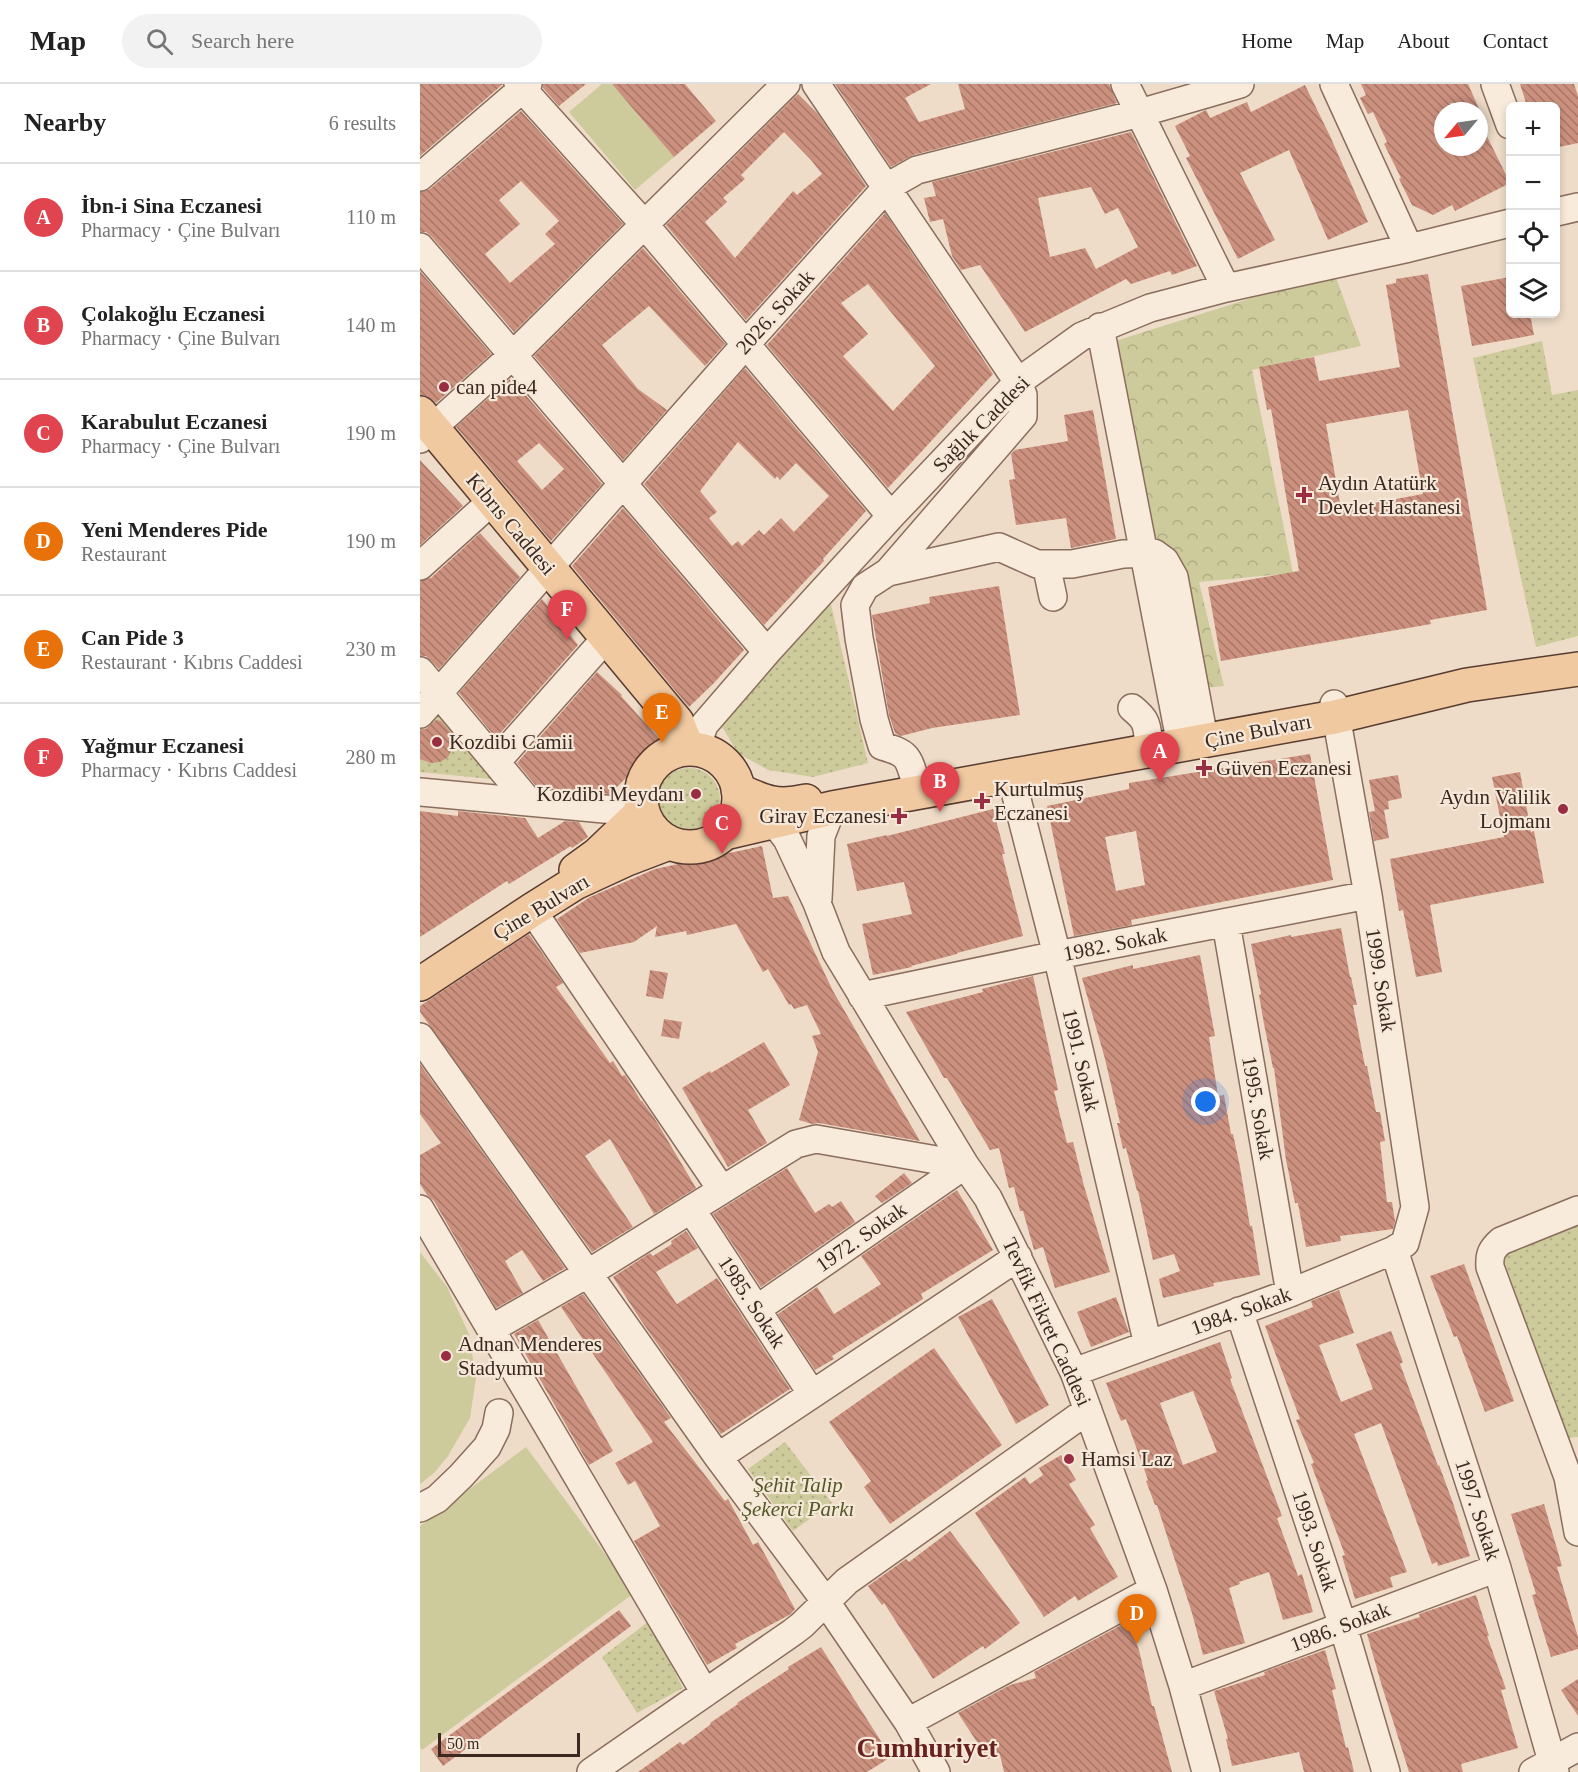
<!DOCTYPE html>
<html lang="en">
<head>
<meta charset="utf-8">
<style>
	:root { --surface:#fff; --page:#f2f2f2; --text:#222; --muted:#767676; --line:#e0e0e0; --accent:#992d41 }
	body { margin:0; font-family:Georgia,serif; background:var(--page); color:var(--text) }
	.controls { position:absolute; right:18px; top:18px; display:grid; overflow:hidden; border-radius:9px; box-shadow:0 3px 9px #0003 }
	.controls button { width:54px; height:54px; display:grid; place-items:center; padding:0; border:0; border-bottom:2px solid var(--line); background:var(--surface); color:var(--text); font:30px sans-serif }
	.compass { position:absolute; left:1014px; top:18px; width:54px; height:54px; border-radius:50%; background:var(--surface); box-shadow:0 3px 9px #0003; rotate:241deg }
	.scale { position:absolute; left:18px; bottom:15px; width:142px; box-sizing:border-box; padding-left:6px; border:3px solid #3b2820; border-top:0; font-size:16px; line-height:21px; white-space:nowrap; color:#3b2820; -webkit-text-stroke:4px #f6e8d8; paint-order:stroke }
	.you { position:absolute; left:786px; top:1018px; width:21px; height:21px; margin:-15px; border:4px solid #fff; border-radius:50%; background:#1a73e8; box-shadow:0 0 0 9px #1a73e833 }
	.badge { display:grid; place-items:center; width:39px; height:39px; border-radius:50%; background:var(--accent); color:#fff; font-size:20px; font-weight:700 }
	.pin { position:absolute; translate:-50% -50px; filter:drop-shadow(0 2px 3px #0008) }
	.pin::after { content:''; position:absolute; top:32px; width:21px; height:18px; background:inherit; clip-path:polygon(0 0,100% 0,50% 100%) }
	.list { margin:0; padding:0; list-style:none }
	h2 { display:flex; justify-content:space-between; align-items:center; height:78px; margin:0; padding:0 24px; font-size:26px }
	h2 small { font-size:20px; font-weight:400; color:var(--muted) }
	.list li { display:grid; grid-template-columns:39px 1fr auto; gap:18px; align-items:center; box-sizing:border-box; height:108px; padding:0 24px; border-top:2px solid var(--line) }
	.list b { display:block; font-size:22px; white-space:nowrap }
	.list p { margin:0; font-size:20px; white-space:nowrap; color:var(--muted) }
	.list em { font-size:20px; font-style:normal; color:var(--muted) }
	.icon { flex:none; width:33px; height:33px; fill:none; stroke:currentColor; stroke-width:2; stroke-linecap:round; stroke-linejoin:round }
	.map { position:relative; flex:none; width:1158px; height:1688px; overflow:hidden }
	header { display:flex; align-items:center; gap:36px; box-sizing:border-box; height:84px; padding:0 30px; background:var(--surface); border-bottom:2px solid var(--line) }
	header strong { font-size:28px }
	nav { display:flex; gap:33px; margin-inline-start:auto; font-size:21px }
	.search { width:420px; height:54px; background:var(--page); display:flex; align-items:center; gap:15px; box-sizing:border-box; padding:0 21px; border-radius:33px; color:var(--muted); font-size:22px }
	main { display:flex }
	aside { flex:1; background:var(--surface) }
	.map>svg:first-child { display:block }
	.green { fill:url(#green-dots) }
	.forest { fill:url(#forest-crowns) }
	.pitch { fill:#cdca9b }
	.building { fill:url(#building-back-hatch); fill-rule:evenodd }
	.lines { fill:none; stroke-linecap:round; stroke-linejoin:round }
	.minor-casing { stroke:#8a6d5d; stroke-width:30 }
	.major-casing { stroke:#593c31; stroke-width:36 }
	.minor { stroke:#f9ebdb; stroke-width:27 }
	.major { stroke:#f0c9a1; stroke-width:33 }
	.poi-dot { fill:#992d41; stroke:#f6e8d8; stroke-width:2 }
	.labels { text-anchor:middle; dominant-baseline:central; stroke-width:4.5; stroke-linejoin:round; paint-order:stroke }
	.street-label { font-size:21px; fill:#3b2820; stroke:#f6e8d8 }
	.poi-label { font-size:21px; fill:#3b2820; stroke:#f6e8d8; text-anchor:start }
	.park-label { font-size:21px; font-style:italic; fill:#545727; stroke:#f6e8d8 }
	.district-label { font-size:27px; font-weight:bold; fill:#672220; stroke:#f6e8d8 }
</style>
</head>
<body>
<header>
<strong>Map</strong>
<div class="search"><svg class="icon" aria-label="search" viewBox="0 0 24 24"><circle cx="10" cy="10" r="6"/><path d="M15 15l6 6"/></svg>Search here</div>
<nav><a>Home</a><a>Map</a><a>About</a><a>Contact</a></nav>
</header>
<main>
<aside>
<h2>Nearby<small>6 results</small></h2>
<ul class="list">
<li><span class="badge" style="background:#e0444e">A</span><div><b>İbn-i Sina Eczanesi</b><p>Pharmacy · Çine Bulvarı</p></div><em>110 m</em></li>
<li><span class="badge" style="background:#e0444e">B</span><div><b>Çolakoğlu Eczanesi</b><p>Pharmacy · Çine Bulvarı</p></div><em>140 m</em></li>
<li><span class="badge" style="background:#e0444e">C</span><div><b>Karabulut Eczanesi</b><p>Pharmacy · Çine Bulvarı</p></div><em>190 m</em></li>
<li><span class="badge" style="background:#e8710a">D</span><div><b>Yeni Menderes Pide</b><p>Restaurant</p></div><em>190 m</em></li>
<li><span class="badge" style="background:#e8710a">E</span><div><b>Can Pide 3</b><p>Restaurant · Kıbrıs Caddesi</p></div><em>230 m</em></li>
<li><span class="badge" style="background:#e0444e">F</span><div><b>Yağmur Eczanesi</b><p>Pharmacy · Kıbrıs Caddesi</p></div><em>280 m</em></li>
</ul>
</aside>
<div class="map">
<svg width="1158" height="1688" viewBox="0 0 1158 1688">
	<defs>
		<pattern id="green-dots" width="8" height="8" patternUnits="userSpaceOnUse" patternTransform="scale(1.5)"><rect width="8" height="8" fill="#cdca9b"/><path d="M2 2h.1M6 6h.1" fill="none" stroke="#b1ae85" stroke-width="1.8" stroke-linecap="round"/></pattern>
		<pattern id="forest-crowns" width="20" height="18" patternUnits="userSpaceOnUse" patternTransform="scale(1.5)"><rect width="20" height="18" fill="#cdca9b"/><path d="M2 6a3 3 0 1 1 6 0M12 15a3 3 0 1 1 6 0" fill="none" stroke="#b1ae85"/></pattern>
		<pattern id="building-back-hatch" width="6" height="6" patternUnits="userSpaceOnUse" patternTransform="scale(1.5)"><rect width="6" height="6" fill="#cc917e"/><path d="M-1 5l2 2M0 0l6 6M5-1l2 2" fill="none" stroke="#a77667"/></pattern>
	</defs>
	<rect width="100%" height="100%" fill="#eedcc8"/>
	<path class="green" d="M1122,257l10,54 26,-5v246l-42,11 -63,-289z
		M409,512l39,167 -55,14 -45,-7 -30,-17 -22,-36z
		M17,617l54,78 -71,-7v-52z
		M238 715a31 31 0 1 1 62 0a31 31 0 1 1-62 0Z
		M1158,1132v221l-12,1 -66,-189z
		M365,1358l47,61 -39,28 -45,-62z
		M229,1537l34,67 -46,25 -35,-56z"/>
	<path class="forest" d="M914,188l27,74 -109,24 41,203 -94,9 25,104 -53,5 -65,-347z"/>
	<path class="pitch" d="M182,0h10l62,73 -39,33 -66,-78z
		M0,1168l27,35 22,47 7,44 -6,40 -22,38 -14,17 -14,11z
		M106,1363l108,146 -212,157 -2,-3v-221z"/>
	<path class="building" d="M0,0h83l-83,72z
		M123,0h43l-27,22 -16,-18z
		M192,0h73l31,37 -42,36z
		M415,0h96l-26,14 14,24 46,-13 -7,-25h151l8,19 -204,52 -22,12z
		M941,0h107l12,27h-37v36h36v-27l31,63 -55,28 -3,-6 -19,10 -21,-10 -13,-26 2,-1 -17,-34 3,-2 -14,-30 -5,2 -8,-16 6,-3z
		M1100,0h54l4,12v47l-19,4 -3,-10v-31h-29z
		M885,1l25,51 38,86 -40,18 -39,-90 -49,23 35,67 -37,19 -52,-101 4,-2 -15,-30 29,-15 2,-1 4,8 37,-16 4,10z
		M378,10l20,20 48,72 -120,134 -80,-95zM364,48l27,28 11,14 -25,21 -4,-4 -58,67 -30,-36 22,-20 -4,-4 22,-19 -4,-4z
		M101,27l102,113 -109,108 -82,-95 -6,-5h-6v-40l10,-3zM101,97l38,40 -14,13 10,10 -45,39 -25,-29 35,-30 -21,-24z
		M711,48l66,134 -25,9 -2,-4 -39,13 -5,-5 -101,53 -45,-67 -19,5 -9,-14 -9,-37 -13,3 -6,-24 12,-2 -4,-14zM671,103l14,27 13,-6 20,39 -42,22 -11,-21 -35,9 -12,-59z
		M465,129l108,161 -105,114 -121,-143zM448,200l67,82 -42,45 -50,-55 25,-22 -27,-31z
		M223,164l82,96 -20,22 -56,-60 -47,39 36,44 29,21 -44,50 -89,-104z
		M0,187l71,83 -55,49 -9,-7 -7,-1z
		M1008,190l59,336 -57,10 1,4 -210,37 -13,-74 91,-16 -28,-162 -4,1 -8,-43 55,-10 5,24 81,-14 -14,-82 10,-2v-4zM988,326l15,84 -82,15 -15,-85z
		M1090,193v37h20l4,21 -62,11 -11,-60z
		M325,284l121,143 -43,48 1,2 -60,64 -120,-141zM318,358l37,37 2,-3 3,4 16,-17 33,33 -35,36 -13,-14 -17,17 -5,-5 -17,16 -4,-5 -6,5 -23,-28 8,-6 -17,-21z
		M91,294l91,106 -51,57 -95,-114zM119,359l25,26 -22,21 -25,-29z
		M673,326l23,129 -45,9 -5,-30 -50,7 -7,-45 6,-1 -4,-25 4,-4 53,-9 -4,-26z
		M0,376l43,46 -43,39z
		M203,424l121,142 -31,34 -24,23 -117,-141z
		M60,449l40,44 -81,92 -13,-13h-6v-75l11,-3z
		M579,502l21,129 -88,13 -31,8 -6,-3 -6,-18 -17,-100 58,-12 -1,-6z
		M122,515l36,46 -82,93 -37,-45z
		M177,588l25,23 -1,1 40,45 -33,30 2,3 -20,20 -73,-7 -20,-24z
		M16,636l5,1 13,15 1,8 -7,13 -8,5 -9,1 -11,-4v-30h6z
		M890,670l23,126 -202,40 1,5 -58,11 -27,-130 82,-17v-6zM716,747l9,54 -29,6 -11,-54z
		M1100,688l11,60 3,-1 10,52 -114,22 12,67 -26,5 -13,-67 -4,1 -9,-52 114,-22 -12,-60z
		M978,691l4,23 -14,3 1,8 -5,1 5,28 -15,3 -5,-29 6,-1 -6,-31z
		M573,725l12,45h-3l21,82 -66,17v1l-46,12 1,1 -39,8 -11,-51 50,-10 -8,-32 -47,9 -10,-47 40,-9v1z
		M0,727l38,5v-5l67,7 13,20 27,-17 14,1 9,15 -16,11 -1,-2 -62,38 -2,-3 -87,56z
		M342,762l11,52 15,-2 45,95 87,150 -101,-18 -7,1 -13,-4 19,-68 -6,-16 9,-2 -14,-29 -13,4 -3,-5 -2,1 -21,-36 -5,3 -27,-48 -49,11 -1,-4 -31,6 2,-11 -23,16 -54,11 -23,-34 33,-22 65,-28z
		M921,844l9,49h1l6,28h-4l12,61h2l9,46h4l5,29 -5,1 7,60h5l3,19 -2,8 -53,7 1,5 -35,6 -8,-44h-3l-9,-43 -12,-92h-1l-9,-44 -5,-29 2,-1 -10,-50 40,-9v2z
		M109,850l34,49 -7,4 54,76 3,-2 9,15 3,-1 16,26h1l13,18 41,69 -42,26 -44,-75 -25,17 48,71 -41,25 -172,-240v-6z
		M780,871l15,81 -6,1 9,59 6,-1 7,39h2l7,33 10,59h2l8,49 -47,8 1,3 -51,12 -4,-19 21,-8 -6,-17 -21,6 -15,-69h-1l-11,-43 -3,1 -6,-26h3l-15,-64 -23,-81 51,-13v4z
		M230,886l18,3 -5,26 -17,-3z
		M613,892l25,114 -4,1 13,52 6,-1 11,44 26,86 -55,16 -12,-41 -9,3 -11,-39h-3l-6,-24 -5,1 -10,-40 -9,2 -43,-72h-3l-38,-66 77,-20 -1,-3z
		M244,935l18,3 -3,17 -18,-3z
		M344,958l26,43 -42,25 19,33 -39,24 -46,-79 28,-17 1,2z
		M0,980l145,204 -22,13 -21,-31 -17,11 18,32 -27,15 -62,-107 -7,-6 -7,-11v-29l21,-12 -21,-29z
		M367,1084l28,45 14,-9 3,3 9,-6 14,21 -94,65 -48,-73z
		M484,1089l8,10 -30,20 -7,-7z
		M537,1106l36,60 -72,44 2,5 -91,57 2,3 -19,11 -37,-56 39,-27 17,27 47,-30 -20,-28z
		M266,1147l12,17 -42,24 20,31 1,1 40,-26 73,111 -69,45 -79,-112 -29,-45 37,-24 3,3 19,-12 -1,-3z
		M1044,1180l50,137 -29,11 -28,-76 -3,1 -24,-61z
		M919,1206l15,43 -35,12 22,57 32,-13 -17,-45 35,-13 12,31 -3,2 38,102 1,-1 14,38 17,53 -32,10 -1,-4 -5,2 -51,-141 -27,11 53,138 -17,5 3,10 -38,12 -13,-43 3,-1 -34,-91 3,-1 -18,-43 4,-1 -35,-93 48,-19 -2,-6z
		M163,1210l88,124 -7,4 61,79 3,-2 25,46 5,-3 37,67 -4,5 -56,30 2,4 -30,17 -73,-124 26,-15 -25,-45 -7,4 -13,-22 38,-21 -92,-135z
		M696,1213l13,35 -38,15 -14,-35z
		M572,1215l57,106 -33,19 -58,-107z
		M118,1236l75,131 -24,14 -75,-131z
		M800,1258l12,36 -2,1 52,137 -5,2 21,58 4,-2 11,38 -30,8 -14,-48 -30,10 1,2 -11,4 16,55 -42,12 -11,-42 -35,-108h-2l-9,-24 2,-1 -22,-61 -5,2 -15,-38zM773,1307l24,61 -34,13 -23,-62z
		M514,1264l68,97 -112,79 -26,-37 7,-6 -42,-59z
		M641,1371l15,25 -7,4 26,41 -5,3 28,49 -40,24 -3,-5 -31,21 -69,-104 50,-36 5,7 13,-9 -4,-7z
		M1124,1420l18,62 -5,1 21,70v12l-27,8 -19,-62 4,-1 -25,-80z
		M530,1447l70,92 -35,26 -2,-3 -50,33 -49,-76 -2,2 -14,-19 38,-27 3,3z
		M1056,1511l13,41h-2l19,53 -5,1 17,58 -57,16 2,8h-54l-28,-89 -14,-49 53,-17 -1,-3z
		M199,1526l12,16 -188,140 -12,-17z
		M709,1537l10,29 13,56h2l18,66h-168l-4,-17 -12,4 -30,-46 52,-28 26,-7 -2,-6z
		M401,1563l70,110 -24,15h-229l42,-30 3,3 28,-21 -1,-1 28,-19 -1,-1 52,-34 -1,-2z
		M905,1566l11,39 -4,1 14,58 2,-1 6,25h-50l-5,-20 -67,14 -6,-27h2l-14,-48 51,-16 -1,-3z
		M1158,1595v37l-17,-26z"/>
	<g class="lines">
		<g class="minor-casing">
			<path id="minor" d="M98,0l126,140 247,292
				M396,0l202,298 5,13v21l-135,156 -23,15 -10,18 4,33 15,81 8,27c25,7 26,10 33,34
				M705,0l101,204
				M914,0l75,164
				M1075,0l15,41
				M0,93l108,-93
				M1136,128l22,-5
				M0,163l347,405
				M680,243l81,418
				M0,355l92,-83 274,-272
				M626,480l7,33
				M0,482l72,-65
				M468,488l111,-25 38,17h35l51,-10 31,-1 11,8 9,16 28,151
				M0,587l109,131
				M712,624c12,10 15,14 16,30
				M0,630l325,-369 142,-158 30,-17 223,-57 100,-29
				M276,665l8,-24 63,-73 124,-136 127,-134 64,-46 68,-28 76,-20 183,-40 101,-25
				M77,677l110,-124
				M591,692l46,179 91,390
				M0,708l195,18 25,-7
				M353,737l14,18 30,64 19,49 129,213 23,33 86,174 79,218 30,96 23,86
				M398,815l3,-63 11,-28
				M806,839l64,370
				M442,912l195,-41 311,-60
				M0,953l298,420 108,145 82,120 28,50
				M302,1106l74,-46 20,-5 149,26
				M0,1125l285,484
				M271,1125l121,185
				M1158,1126l-77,31c-9,8 -12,13 -11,26l78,210 10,55
				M974,1166l103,318 58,204
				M337,1225l208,-144
				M819,1227l104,315 43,146
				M71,1245l96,-55 135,-84 -190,-280
				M654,1288l216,-79 104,-43 11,-7 10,-36 -47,-312 -34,-191
				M298,1373l300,-200
				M0,1424l17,-9 24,-23 26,-29 9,-18 3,-16
				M763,1602l314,-118
				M488,1638l245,-132
				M171,1688l202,-140 9,-7 45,-44 241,-171
				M1113,1688l45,-25"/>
		</g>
		<g class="major-casing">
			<path id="major" d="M0,329l257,309 11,27
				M221 714a49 49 0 1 1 98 0a49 49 0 1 1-98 0Z
				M318,706c26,12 39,18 68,11
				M305,749l107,-25 503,-91 132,-32 111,-16
				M156,786l22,-16 44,-42
				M0,900l112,-74 43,-27 52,-24 42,-16"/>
		</g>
		<use href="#minor" class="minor"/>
		<use href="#major" class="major"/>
	</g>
	<g class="poi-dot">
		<circle cx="24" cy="303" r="6"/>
		<path d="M881 402h6v6h6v6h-6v6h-6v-6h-6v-6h6z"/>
		<circle cx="17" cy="658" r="6"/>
		<path d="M781 675h6v6h6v6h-6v6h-6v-6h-6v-6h6z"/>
		<circle cx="276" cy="710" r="6"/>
		<path d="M559 708h6v6h6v6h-6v6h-6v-6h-6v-6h6z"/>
		<circle cx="1143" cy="725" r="6"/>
		<path d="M476 723h6v6h6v6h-6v6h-6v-6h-6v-6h6z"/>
		<circle cx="26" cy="1272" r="6"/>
		<circle cx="649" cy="1375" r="6"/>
	</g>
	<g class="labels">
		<g class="street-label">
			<text transform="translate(355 228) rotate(-48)">2026. Sokak</text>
			<text transform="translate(561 340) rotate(-45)">Sağlık Caddesi</text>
			<text transform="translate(91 440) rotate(50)">Kıbrıs Caddesi</text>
			<text transform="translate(838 647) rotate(-11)">Çine Bulvarı</text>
			<text transform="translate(121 823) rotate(-31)">Çine Bulvarı</text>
			<text transform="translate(695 860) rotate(-11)">1982. Sokak</text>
			<text transform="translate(961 896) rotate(81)">1999. Sokak</text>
			<text transform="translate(661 976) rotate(77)">1991. Sokak</text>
			<text transform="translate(838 1024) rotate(80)">1995. Sokak</text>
			<text transform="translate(441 1153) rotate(-35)">1972. Sokak</text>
			<text transform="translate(332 1218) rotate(57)">1985. Sokak</text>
			<text transform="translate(821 1227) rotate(-20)">1984. Sokak</text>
			<text transform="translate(627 1238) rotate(65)">Tevfik Fikret Caddesi</text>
			<text transform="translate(1058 1426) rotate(72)">1997. Sokak</text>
			<text transform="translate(895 1457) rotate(72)">1993. Sokak</text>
			<text transform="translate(920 1543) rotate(-21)">1986. Sokak</text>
		</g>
		<g class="poi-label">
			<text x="36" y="303">can pide4</text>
			<text x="898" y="399">Aydın Atatürk<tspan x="898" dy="24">Devlet Hastanesi</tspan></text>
			<text x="29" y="658">Kozdibi Camii</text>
			<text x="796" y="684">Güven Eczanesi</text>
			<text x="574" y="705">Kurtulmuş<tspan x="574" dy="24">Eczanesi</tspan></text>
			<text x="264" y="710" text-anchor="end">Kozdibi Meydanı</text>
			<text x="1131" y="713" text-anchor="end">Aydın Valilik<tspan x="1131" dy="24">Lojmanı</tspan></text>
			<text x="467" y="732" text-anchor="end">Giray Eczanesi</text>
			<text x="38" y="1260">Adnan Menderes<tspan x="38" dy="24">Stadyumu</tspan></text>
			<text x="661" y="1375">Hamsi Laz</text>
		</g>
		<g class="park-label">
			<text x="378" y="1401">Şehit Talip<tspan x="378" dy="24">Şekerci Parkı</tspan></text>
		</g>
		<g class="district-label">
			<text x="507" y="1664">Cumhuriyet</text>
		</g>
	</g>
</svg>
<div class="controls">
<button>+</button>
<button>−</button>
<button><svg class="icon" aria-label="locate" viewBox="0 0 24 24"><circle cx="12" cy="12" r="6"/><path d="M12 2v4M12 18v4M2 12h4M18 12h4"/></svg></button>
<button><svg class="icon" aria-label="layers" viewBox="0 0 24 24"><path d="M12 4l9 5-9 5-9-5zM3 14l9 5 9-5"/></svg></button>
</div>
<svg class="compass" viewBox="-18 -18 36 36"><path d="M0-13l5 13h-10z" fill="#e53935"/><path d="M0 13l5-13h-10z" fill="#767676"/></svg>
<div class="scale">50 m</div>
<div class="you"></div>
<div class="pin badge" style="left:740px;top:698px;background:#e0444e">A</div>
<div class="pin badge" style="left:520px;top:728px;background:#e0444e">B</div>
<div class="pin badge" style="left:302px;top:770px;background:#e0444e">C</div>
<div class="pin badge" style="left:717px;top:1560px;background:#e8710a">D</div>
<div class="pin badge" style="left:242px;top:659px;background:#e8710a">E</div>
<div class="pin badge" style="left:147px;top:556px;background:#e0444e">F</div>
</div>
</main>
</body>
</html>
